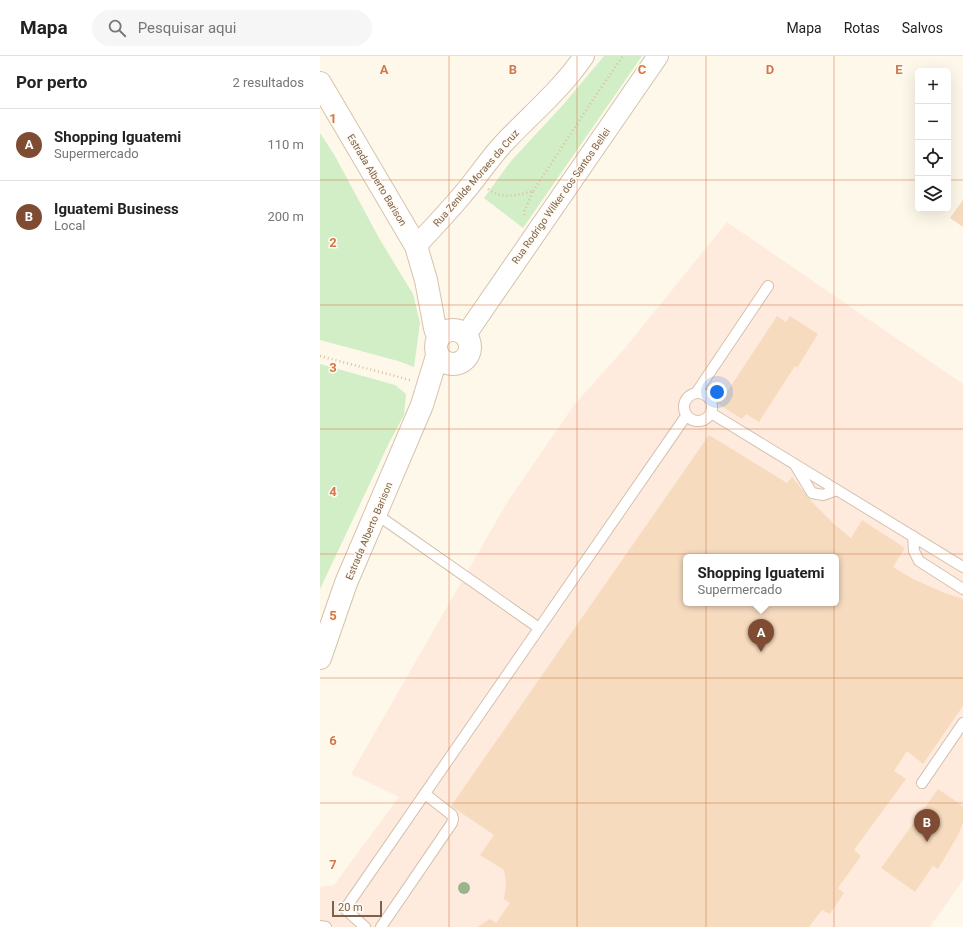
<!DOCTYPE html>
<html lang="pt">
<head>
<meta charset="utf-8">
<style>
	:root { --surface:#fff; --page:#f6f6f6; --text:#222; --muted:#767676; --line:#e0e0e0; --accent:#7f4c33 }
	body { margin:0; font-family:Roboto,sans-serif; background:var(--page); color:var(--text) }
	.controls { position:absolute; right:12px; top:12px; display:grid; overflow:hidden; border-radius:6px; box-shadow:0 4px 16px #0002 }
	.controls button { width:36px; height:36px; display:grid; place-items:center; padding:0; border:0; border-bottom:1px solid var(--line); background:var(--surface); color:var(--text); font:20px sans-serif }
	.scale { position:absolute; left:12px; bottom:10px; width:50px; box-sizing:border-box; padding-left:4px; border:2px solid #7d614a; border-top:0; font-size:11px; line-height:14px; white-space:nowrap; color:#7d614a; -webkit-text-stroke:3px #fffbf2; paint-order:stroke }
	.you { position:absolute; left:397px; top:336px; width:14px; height:14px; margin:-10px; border:3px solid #fff; border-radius:50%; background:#1a73e8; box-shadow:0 0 0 6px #1a73e833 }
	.badge { display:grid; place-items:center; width:26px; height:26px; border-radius:50%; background:var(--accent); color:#fff; font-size:13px; font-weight:700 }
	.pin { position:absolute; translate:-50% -33px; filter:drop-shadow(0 1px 2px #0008) }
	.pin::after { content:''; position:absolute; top:21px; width:14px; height:12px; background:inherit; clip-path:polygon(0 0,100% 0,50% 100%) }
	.popup { position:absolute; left:363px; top:498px; width:156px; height:52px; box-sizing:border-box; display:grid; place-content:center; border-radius:6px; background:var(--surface); filter:drop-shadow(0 1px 3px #0005); font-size:13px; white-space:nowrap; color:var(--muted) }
	.popup b { font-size:15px; color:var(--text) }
	.popup::after { content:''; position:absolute; left:50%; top:100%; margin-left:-8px; border:8px solid transparent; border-top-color:var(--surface) }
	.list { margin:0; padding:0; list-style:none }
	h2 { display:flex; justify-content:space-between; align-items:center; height:52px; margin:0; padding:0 16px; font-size:17px }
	h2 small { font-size:13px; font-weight:400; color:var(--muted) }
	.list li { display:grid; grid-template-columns:26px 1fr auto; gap:12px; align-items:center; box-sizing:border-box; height:72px; padding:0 16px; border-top:1px solid var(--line) }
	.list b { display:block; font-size:15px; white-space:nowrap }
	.list p { margin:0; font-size:13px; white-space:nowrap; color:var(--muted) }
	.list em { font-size:13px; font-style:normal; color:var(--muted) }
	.icon { flex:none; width:22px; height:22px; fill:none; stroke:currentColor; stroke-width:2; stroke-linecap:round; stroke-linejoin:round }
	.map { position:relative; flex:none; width:643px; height:871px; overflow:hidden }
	header { display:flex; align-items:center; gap:24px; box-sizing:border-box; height:56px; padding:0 20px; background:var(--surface); border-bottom:1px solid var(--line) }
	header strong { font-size:19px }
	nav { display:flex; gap:22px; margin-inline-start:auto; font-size:14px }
	.search { width:280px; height:36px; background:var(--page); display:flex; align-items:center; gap:10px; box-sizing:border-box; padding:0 14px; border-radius:22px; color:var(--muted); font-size:15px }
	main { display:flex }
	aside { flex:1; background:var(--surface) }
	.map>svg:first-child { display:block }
	.commercial { fill:#ffebdd; fill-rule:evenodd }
	.green { fill:#d2eec6 }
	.building { fill:#f6dbbf; fill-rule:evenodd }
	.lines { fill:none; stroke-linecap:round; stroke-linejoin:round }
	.lane-casing { stroke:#d3c2ae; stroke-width:12 }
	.street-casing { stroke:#d3c2ae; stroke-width:22 }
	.secondary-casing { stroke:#d6c3ab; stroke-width:24 }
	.path { stroke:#dcbea1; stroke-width:2.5; stroke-dasharray:1 3; stroke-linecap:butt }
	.lane { stroke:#fff; stroke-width:10 }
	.street { stroke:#fff; stroke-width:20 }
	.secondary { stroke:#fff; stroke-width:22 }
	.tree { fill:#9ab48b }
	.grid { fill:none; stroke:#d47848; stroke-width:1; stroke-opacity:0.55 }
	.labels { text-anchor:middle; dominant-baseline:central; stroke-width:3; stroke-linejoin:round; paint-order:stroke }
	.street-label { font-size:10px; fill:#7d614a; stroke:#fffbf2 }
	.grid-label { font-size:13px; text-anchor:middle; font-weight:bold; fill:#d47848; stroke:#fffbf2; stroke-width:3; stroke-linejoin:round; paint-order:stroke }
</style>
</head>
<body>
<header>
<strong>Mapa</strong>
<div class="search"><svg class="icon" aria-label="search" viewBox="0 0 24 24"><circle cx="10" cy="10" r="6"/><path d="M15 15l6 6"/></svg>Pesquisar aqui</div>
<nav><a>Mapa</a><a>Rotas</a><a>Salvos</a></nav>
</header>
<main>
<aside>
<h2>Por perto<small>2 resultados</small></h2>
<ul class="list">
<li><span class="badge">A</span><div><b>Shopping Iguatemi</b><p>Supermercado</p></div><em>110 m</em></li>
<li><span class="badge">B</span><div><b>Iguatemi Business</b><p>Local</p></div><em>200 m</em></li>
</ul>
</aside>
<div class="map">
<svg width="643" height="871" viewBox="0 0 643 871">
	<rect width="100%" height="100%" fill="#fef8ea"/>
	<path class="commercial" d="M407,166l236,162v496l-33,47h-610v-40l14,-2 65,-88 -48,-23 157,-273 66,-96 51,-57zM366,501h150v46h-150z"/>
	<path class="green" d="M284,0h38l-119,172 -39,-30 27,-37 51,-55z
		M0,77l15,23 44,82 34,56 7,29 -6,44 -16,-6 -78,-21z
		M0,308l75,21 11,9 -2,21 -15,28 -69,146z"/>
	<path class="building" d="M643,144v27l-13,-9z
		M457,260l9,6 4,-6 28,18 -21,34 -2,-2 -36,56 -13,-8 -4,5 -27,-17 5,-7 3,3z
		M389,379l78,48 5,-6 20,25 23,23 16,13 11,-18 43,28 -12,19 22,13 30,13 18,6v107l-40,58 -16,-13 -13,20 12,8 -52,71 7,6 -23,32 6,5 -14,21 -8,-4 -13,17h-332l13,-8 6,4 14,-20 -6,-4 2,-16 -2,-13 -24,-15 14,-20 -43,-29zM366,501h150v46h-150z
		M618,733l25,17v17l-6,14 -19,32 -5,-3 -18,26 -34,-24z"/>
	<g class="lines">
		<g class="lane-casing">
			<path id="lane" d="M364 351a14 14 0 1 1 28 0a14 14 0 1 1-28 0Z
				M376,337l72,-107
				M391,357l252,154
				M475,409l17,28 11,2 14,-5
				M56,458l163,114
				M593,480l1,15 5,10 44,28
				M602,727l41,-60
				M0,870l6,1
				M45,871l-20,-18 341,-493
				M61,871l71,-104 1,-4 -1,-4 -27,-21"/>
		</g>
		<g class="street-casing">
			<path id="street" d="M96,190c16,-17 32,-34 47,-52 14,-16 25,-34 40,-50 27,-29 59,-55 81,-88
				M145,280l193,-280"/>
		</g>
		<g class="secondary-casing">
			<path id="secondary" d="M0,27l96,163 10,34 9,48 3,9
				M116 291a17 17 0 1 1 34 0a17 17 0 1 1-34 0Z
				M0,602l26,-75 76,-178 15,-49"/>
		</g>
		<path class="path" d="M168,133c14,11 30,6 45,2l-9,21 1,5
			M213,135c30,-45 59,-91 90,-135
			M0,300l90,24"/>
		<use href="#lane" class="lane"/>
		<use href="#street" class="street"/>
		<use href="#secondary" class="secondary"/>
	</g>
	<circle class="tree" cx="144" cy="832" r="6"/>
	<path class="grid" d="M129,0v871M257,0v871M386,0v871M514,0v871M0,124h598M628,124h15M0,249h643M0,373h643M0,498h643M0,622h643M0,747h643"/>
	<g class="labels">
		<g class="street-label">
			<text transform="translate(156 122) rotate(-49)">Rua Zenilde Moraes da Cruz</text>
			<text transform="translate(57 124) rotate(59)">Estrada Alberto Barison</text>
			<text transform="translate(241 140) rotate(-55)">Rua Rodrigo Wilker dos Santos Bellei</text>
			<text transform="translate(49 475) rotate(-67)">Estrada Alberto Barison</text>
		</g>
	</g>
	<g class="grid-label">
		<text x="64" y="18">A</text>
		<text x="193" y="18">B</text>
		<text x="322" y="18">C</text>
		<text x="450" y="18">D</text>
		<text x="579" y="18">E</text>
		<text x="13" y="67">1</text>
		<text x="13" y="191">2</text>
		<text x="13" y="316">3</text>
		<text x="13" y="440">4</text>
		<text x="13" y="564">5</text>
		<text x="13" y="689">6</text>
		<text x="13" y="813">7</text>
	</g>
</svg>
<div class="controls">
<button>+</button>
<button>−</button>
<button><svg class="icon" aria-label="locate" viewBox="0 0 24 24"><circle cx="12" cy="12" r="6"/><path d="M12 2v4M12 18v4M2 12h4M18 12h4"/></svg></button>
<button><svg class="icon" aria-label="layers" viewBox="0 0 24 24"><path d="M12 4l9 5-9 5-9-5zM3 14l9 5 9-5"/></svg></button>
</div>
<div class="scale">20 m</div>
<div class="you"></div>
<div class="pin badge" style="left:441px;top:596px">A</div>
<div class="popup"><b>Shopping Iguatemi</b>Supermercado</div>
<div class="pin badge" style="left:607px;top:786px">B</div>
</div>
</main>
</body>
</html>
